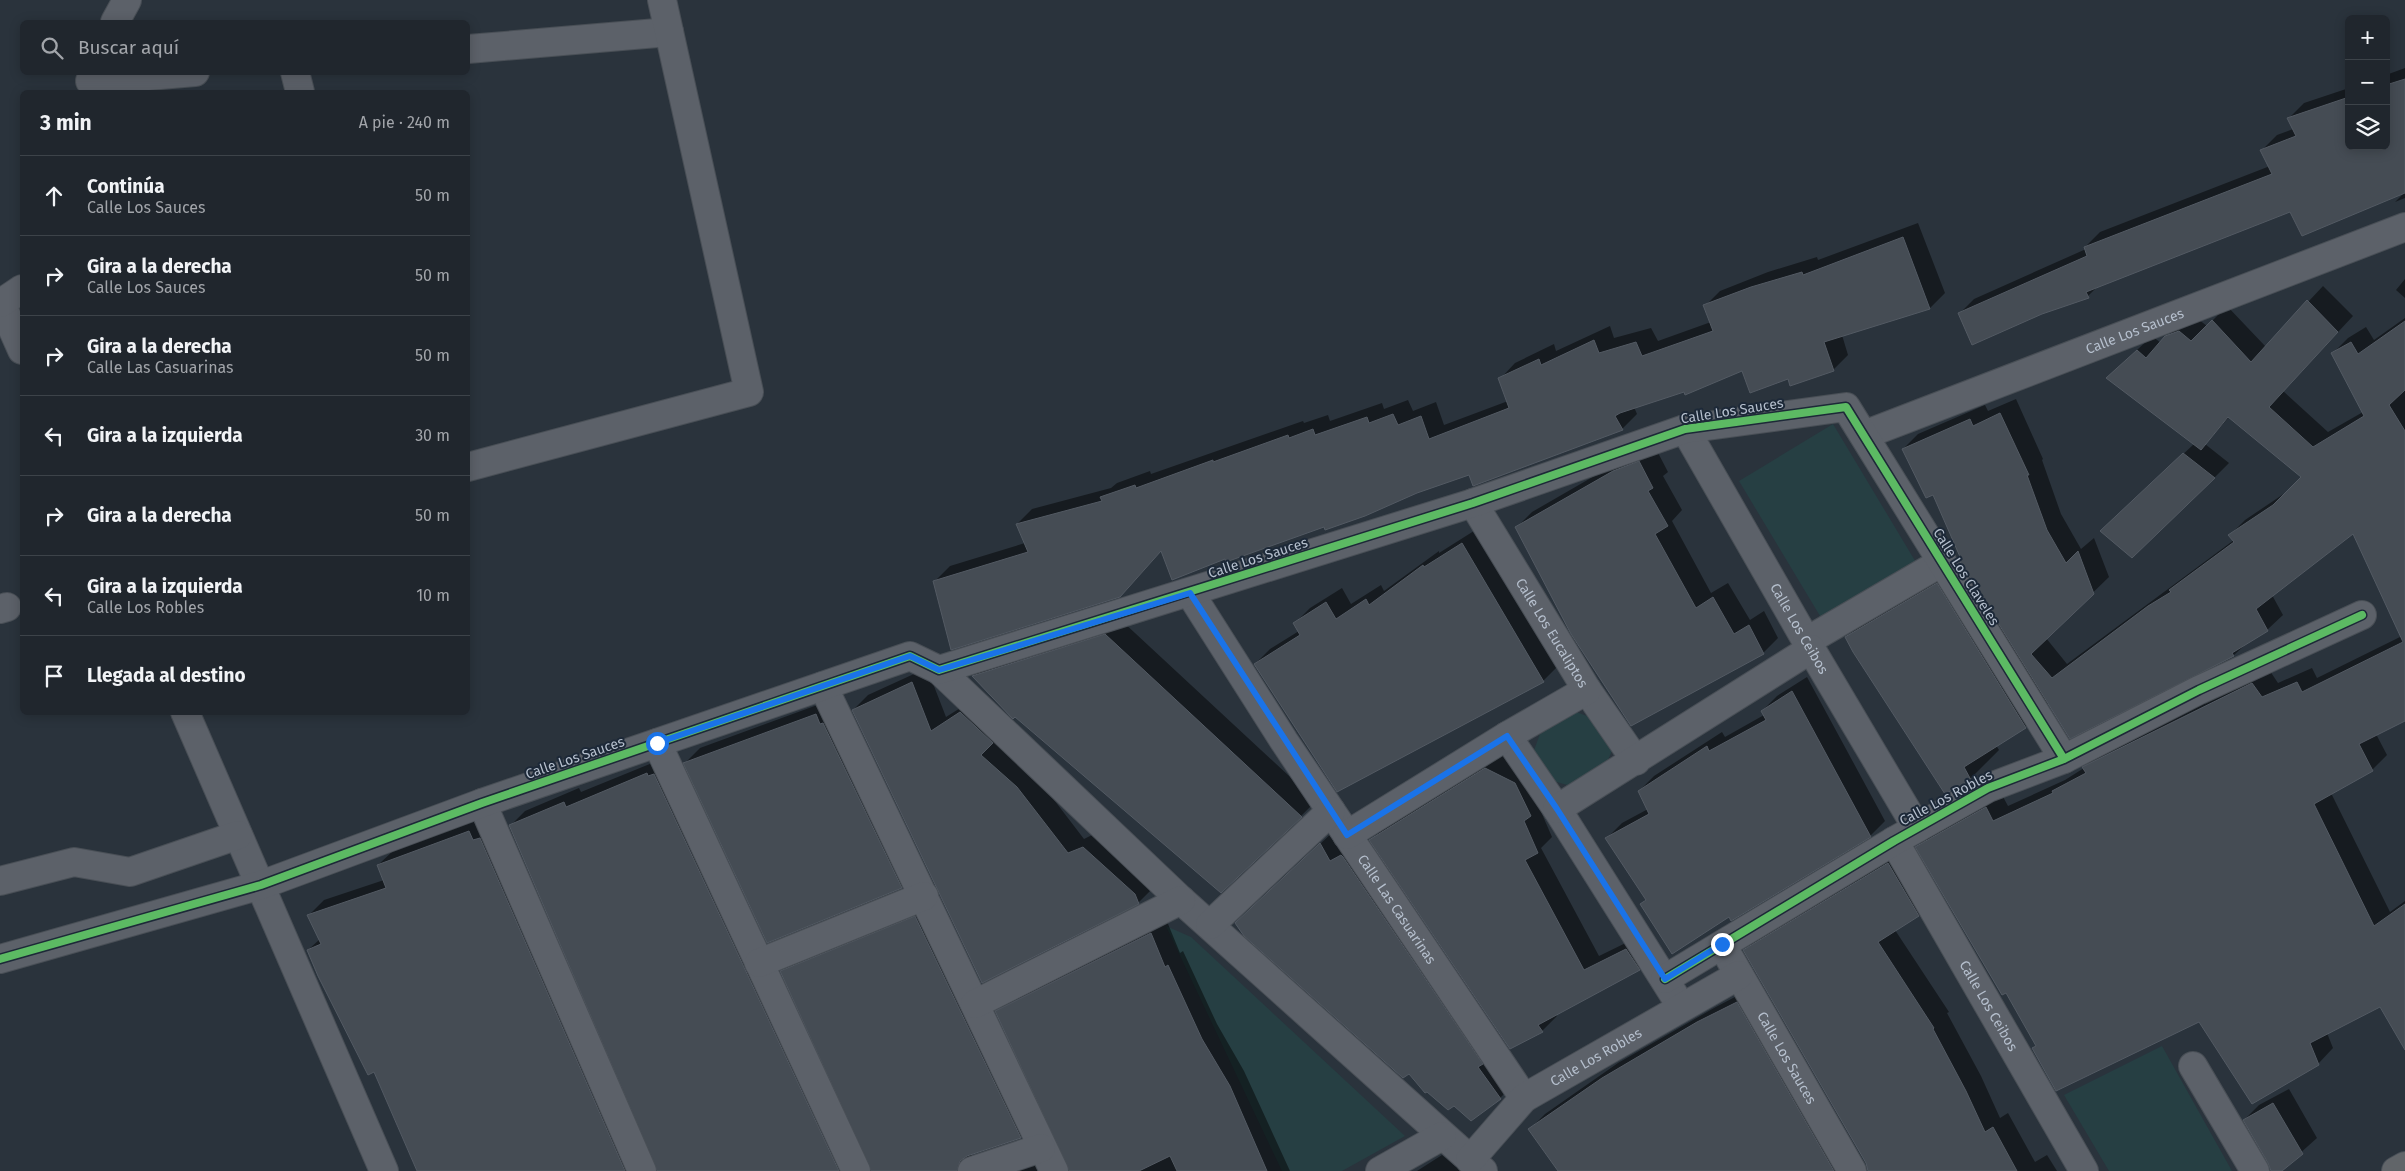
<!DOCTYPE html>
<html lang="es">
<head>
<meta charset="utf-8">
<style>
	:root { --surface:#20262d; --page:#282e35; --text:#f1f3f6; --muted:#a2a5aa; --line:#3d4349 }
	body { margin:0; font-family:"Fira Sans",sans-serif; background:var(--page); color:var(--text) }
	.controls { position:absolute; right:15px; top:15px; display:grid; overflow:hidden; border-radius:8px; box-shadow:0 2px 12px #0003 }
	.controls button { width:45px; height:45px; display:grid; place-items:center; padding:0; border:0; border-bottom:1px solid var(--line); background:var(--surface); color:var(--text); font:25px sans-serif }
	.stop { position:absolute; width:15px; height:15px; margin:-11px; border:4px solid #1a73e8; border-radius:50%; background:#fff }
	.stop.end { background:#1a73e8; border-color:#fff; box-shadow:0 1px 5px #0008 }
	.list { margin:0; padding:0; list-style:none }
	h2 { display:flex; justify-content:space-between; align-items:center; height:65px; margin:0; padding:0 20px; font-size:21px }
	h2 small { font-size:16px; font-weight:400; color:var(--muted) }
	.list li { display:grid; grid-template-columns:32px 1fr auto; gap:15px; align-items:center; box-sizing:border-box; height:80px; padding:0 20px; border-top:1px solid var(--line) }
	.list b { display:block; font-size:19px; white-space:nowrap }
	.list p { margin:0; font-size:16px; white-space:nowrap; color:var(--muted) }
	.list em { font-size:16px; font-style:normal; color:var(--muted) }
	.icon { flex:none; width:28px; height:28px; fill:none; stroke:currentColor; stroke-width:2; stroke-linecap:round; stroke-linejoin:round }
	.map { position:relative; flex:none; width:2405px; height:1171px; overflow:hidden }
	.search { position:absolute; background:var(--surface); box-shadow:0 2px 12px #0003; left:20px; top:20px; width:450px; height:55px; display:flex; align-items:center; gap:12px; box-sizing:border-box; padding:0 18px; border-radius:8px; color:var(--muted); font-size:19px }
	.panel { position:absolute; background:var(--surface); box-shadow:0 2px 12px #0003; left:20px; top:90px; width:450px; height:625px; border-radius:8px }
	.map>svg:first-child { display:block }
	.green { fill:#263f43 }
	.shadow { fill:#0007 }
	.building { fill:#454c54; stroke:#535a63 }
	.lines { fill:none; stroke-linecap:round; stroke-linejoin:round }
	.street-casing { stroke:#494f56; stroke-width:30 }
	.highway-casing { stroke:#484f57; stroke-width:30 }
	.street { stroke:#5c6169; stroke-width:28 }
	.highway { stroke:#616569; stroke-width:28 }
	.cycleway-casing { stroke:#1d2938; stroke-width:11 }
	.cycleway { stroke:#5cba63; stroke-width:8 }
	.route { stroke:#1a73e8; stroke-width:6 }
	.labels { text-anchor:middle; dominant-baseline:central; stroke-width:4; stroke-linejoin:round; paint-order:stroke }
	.street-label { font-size:14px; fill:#b5bfcd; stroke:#1d2938 }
</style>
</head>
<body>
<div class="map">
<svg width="2405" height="1171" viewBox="0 0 2405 1171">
	<rect width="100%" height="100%" fill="#2a333c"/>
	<path class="green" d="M1833,424l84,140 -94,57 -84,-140z
		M1571,710l29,11 14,25 -12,28 -24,14 -32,-9 -13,-26 11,-30z
		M1166,926l25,11 214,199 -63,35h-60z
		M2162,1046l70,125h-123l-45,-76z"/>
	<path class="shadow" d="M2405,68v130l-10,4 10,-10 -114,19 -192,74 -11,11 -129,18 15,-15 112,-50 -1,-2 15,-15 170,-66 -8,-16 15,-15 16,-6 -4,-11 15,-15 45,-15v58h37v-71z
		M1918,223l27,70 -15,15 -88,27 6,20 -15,15 -44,8 -46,-8 -109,37 3,7 -15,15 -152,44 -146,53 -99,32 -63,-9 -27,31 -200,1 15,-15 75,-23 -8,-19 15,-15 79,-21 6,-5 33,-12 1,3 152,-53 1,2 24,-8 2,6 52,-18 2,6 24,-9 5,11 23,-9 8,23 64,-24 -8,-22 15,-16 39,-19 2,7 54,-25 4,12 37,-10 7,13 53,-19 -6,-16 15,-15 48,-19 49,-15 1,3z
		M2405,279v19l-9,-8z
		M2323,286l30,30 -70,75 45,41 35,-20 -30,-59 15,-15 18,-11 8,13 31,-22v401l-29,15 11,21 -15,15 -41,23 59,119 15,-11v128l-24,-24 -54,28 6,15 -15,16 -119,-43 -166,27 4,-4 -30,-53 -90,-144 15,-15 69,-39 7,13 57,-26 19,-12 15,-16 169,-84 10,15 34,-15 5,10 85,-42 -49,-104 -81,63 11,20 -16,15 -21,14 -12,11 -164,82 -21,-34 -24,24 -29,18 3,5 -29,29 -123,-142 29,-29 86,-50 -28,-65 -31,-44 15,-15 67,-29 3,6 28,-12 27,60 -1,1 19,54 20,35 13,-11 15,39 -63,61 21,26 167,-124 -4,-5 15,-15 43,-29 14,-14 -72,-61 -25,28 24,19 -15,15 -97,38 77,-72 -71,-81 29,-27 9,7 21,-22 12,-5 13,10 20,-20 39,41z
		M1655,447l13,25 -5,4 19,34 -10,11 39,72 17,-10 22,37 14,-9 14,27 -15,15 -246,-126 15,-15 97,-56z
		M1477,529l81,137 -15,15 -288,-17 15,-15 29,-18 -5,-7 16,-16 32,-20 9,16 30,-19 3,6 55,-40v2z
		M1121,620l195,181 -15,15 -327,-140 15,-15z
		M927,668l19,49 30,-19 108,141 14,-7 55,56 -15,15 -285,-193 15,-15z
		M1807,677l78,144 -15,15 -140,79 -89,-11 5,-5 -39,-61 15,-15 26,-14 -9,-18 15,-15 68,-44 3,5 39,-22 -2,-4 15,-15z
		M831,700l85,172 -15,15 -216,-124 15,-15z
		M1501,753l29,16 9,38 13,30 -11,11 58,108 43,-21 12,19 -15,15 -83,45 1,2 -15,15 -171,-191 15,-15z
		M662,759l205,412h-209l-148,-345 15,-15 54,-23 2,4z
		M484,817l170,354h-237l-43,-100 -66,-121 12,-11 -11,-24 15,-15 60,-20 -6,-15 16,-15z
		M1336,829l179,254 -15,15 -46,6 -45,-32 -157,-164z
		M1904,848l30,52 -15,16 -24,14 54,82 -2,1 34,63 19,42 8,-5 27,49 12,-7 10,16h-188l-2,-8 -122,-213 15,-15z
		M931,902l104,220 -15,15 -48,16v8l11,10h-111l-90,-200 15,-15z
		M1166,919l14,34 3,-2 34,73 27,47 46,100h-219l-74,-159 15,-16z
		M1752,988l112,183h-304l-30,-42 15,-15 73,-51 96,-55z
		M2289,1089l28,49 -37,33h-8l-2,-8 -26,-43 15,-15z
		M1050,1152l16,19h-73z
		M1442,1155l19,16h-44z"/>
	<path class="building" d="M2405,79v114l-103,43 -12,-24 -204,80 3,6 -47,16 -70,31 -14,-32 129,-57 -3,-9 188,-73 -12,-24 36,-14 -9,-18 62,-21v49h37v-61z
		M1903,237l27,72 -106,33 10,29 -44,15 -2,-7 -38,14 -8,-22 -57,24 -1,-3 -64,21 -5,3 8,14 -150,56 -4,-11 -52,18 -52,23 -40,14 -1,-3 -98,35 -1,-3 -53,21 -11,-29 -41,46 -169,53 -18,-69 95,-29 -12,-28 86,-23 -2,-4 35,-12 1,3 77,-28v2l75,-27 1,3 24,-9 2,6 52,-18 2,6 24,-9 5,11 23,-9 8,23 80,-31 -11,-30 41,-19 2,6 53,-25 5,13 37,-11 6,14 71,-25 -10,-26 48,-18 51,-15 1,3z
		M2307,300l31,32 -69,75 44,40 51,-31 -33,-63 20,-11 7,12 47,-33v69l-16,15 16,26v290l-46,23 14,27 -59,33 60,122 31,-22v146l-25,-43 -70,36 9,22 -67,39 -53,-82 -143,69 -24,-43 4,-2 -30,-53 -4,2 -87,-148 71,-40 7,14 60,-28 -1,-2 34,-18 -4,-6 170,-84 10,14 35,-15 5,10 101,-50 -50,-108 -97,75 12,22 -36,22 2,3 -164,83 -111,-179 2,-1 -28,-64 -7,3 -24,-49 68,-30 3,7 27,-13 29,62h-2l20,55 19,33 12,-12 16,43 -63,60 21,24 96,-72 23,-14 -2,-2 65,-48 -6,-7 45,-30 28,-28 -73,-60 -27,33 -95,-72 31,-28 9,8 19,-22 14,-5 12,10 21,-21 39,42z
		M2183,453l32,25 -83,80 -32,-27z
		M1639,461l14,27 -5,3 20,35 -13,8 41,74 17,-11 21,37 15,-9 15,29 -133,72 -60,-92 -56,-107 98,-56z
		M1462,543l82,139 -207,110 -83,-128 46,-29 -7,-12 33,-21 10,17 30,-20 3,6 54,-40 1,2z
		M1937,583l89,145 -62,39 7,13 -26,14 -92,-142 -8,-15z
		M1105,634l197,183 -81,76 -206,-176 -2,2 -41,-43z
		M912,682l19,49 29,-19 33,31 -12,12 36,32 51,66 15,-6 52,47 4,10 -157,79 -130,-273z
		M1792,691l79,146 -140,84 -2,-4 -57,37 -32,-50 6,-4 -41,-62 44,-24 -11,-23 69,-45 2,5 57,-31 -5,-9z
		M816,714l4,10 3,-1 79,165 -135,55 -84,-180z
		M1485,768l30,15 16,33 -7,5 14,32 -13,7 59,110 42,-21 14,21 -102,55 5,7 -33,17 -141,-209z
		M647,773l1,3 6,-2 185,397h-182l-148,-346 55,-23 2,5z
		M469,831l4,9 7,-2 145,333h-208l-43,-99 -6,3 -50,-99 -11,-26 14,-6 -14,-29 79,-27 -9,-23z
		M1320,843l10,18 11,-6 2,2 140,207 -5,3 23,32 -30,22 -17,-15 -6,4 -21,-18 -2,1 -16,-19 -6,4 -159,-142 -9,-13z
		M1888,863l31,53 -41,26 56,86 -1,1 33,62 19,41 8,-5 24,44h-149l-2,-8 -123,-213z
		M915,916l106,222 -54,18 -7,5 -3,10h-86l-91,-200z
		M1151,933l14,34 3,-2 34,74 28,47 37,85h-90l-7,-15 -31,15h-70l-74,-160z
		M1737,1002l97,169h-276l-30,-42 74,-51 95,-56z
		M2273,1103l30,51 -21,17h-11l-3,-8 -25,-43z"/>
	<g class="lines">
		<g class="street-casing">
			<g id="street">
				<path d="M115,22l12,-22"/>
				<path d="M468,49l201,-17"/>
				<path d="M295,72l5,20"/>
				<path d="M90,81l105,-9"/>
				<path d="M0,301l22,49"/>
				<path d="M1,303l21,-14"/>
				<path id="s1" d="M1685,429l126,220 106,179"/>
				<path id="s2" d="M1864,435l541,-208"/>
				<path d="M468,467l281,-75 -87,-392"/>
				<path id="s3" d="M1473,503l114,187 49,71"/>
				<path id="s4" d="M1190,593l94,148 240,357"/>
				<path d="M0,609l7,-2"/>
				<path d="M1807,641l135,-79"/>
				<path d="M939,670l242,230 302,271"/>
				<path d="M823,686l231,485"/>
				<path d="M185,712l199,459"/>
				<path d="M1507,736l50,73 117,186"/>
				<path d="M657,743l199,428"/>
				<path d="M482,803l160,368"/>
				<path d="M1557,809l254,-160"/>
				<path d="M1347,835l160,-99 80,-46"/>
				<path id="s5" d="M1894,841l190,330"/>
				<path d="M0,881l74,-19 56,10 108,-37"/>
				<path d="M1210,925l121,-114"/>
				<path d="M0,959l261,-74 221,-82 428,-147 29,14 534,-167 212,-74 161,-22 218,352"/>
				<path id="s6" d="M1730,959l122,212"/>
				<path d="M759,963l165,-67"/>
				<path d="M1665,979l229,-138 94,-53 76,-29 135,-69 163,-75"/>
				<path d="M975,1004l206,-104"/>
				<path d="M2193,1066l62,105"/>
				<path id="s7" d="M1470,1160l54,-62 215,-123"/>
				<path d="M972,1171l69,-23"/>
				<path d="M1380,1171l62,-35"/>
			</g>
		</g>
		<g class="highway-casing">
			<path id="highway" d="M2396,1171l9,-5"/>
		</g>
		<use href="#street" class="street"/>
		<use href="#highway" class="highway"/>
		<g class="cycleway-casing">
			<path id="cycleway" d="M0,959l261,-74 221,-82 428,-147 29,14 534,-167 212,-74 161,-22 218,352
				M1665,979l229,-138 94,-53 76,-29 135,-69 163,-75"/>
		</g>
		<use href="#cycleway" class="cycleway"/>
	</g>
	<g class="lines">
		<path class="route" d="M657,743l253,-87 29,14 251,-77 157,242 160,-99 50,73 108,170 57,-35"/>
	</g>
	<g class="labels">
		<g class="street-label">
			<text stroke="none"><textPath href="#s2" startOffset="290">Calle Los Sauces</textPath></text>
			<text transform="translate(1732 411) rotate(-9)">Calle Los Sauces</text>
			<text transform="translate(1258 558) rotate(-18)">Calle Los Sauces</text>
			<text transform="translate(1966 577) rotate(58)">Calle Los Claveles</text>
			<text stroke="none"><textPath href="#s1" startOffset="230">Calle Los Ceibos</textPath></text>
			<text stroke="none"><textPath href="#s3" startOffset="152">Calle Los Eucaliptos</textPath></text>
			<text transform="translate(575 758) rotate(-19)">Calle Los Sauces</text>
			<text transform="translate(1946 798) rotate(-28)">Calle Los Robles</text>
			<text stroke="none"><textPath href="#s4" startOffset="378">Calle Las Casuarinas</textPath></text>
			<text stroke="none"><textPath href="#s5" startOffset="190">Calle Los Ceibos</textPath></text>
			<text stroke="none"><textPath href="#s7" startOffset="165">Calle Los Robles</textPath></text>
			<text stroke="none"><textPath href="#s6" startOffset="114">Calle Los Sauces</textPath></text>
		</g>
	</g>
</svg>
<div class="controls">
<button>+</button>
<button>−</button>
<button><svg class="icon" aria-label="layers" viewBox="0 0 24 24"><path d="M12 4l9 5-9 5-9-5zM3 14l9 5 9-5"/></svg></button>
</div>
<div class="stop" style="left:657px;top:743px"></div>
<div class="stop end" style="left:1722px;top:944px"></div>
<div class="search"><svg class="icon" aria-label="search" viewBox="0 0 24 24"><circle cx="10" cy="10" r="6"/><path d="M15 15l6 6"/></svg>Buscar aquí</div>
<section class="panel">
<h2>3 min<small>A pie · 240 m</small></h2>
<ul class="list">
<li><svg class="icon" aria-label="ahead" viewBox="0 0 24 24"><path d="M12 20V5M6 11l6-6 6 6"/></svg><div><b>Continúa</b><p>Calle Los Sauces</p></div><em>50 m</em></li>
<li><svg class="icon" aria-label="right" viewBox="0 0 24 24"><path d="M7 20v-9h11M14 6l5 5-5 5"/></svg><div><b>Gira a la derecha</b><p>Calle Los Sauces</p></div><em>50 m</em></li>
<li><svg class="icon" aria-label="right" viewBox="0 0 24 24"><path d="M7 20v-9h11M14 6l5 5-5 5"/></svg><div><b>Gira a la derecha</b><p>Calle Las Casuarinas</p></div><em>50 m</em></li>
<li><svg class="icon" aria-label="left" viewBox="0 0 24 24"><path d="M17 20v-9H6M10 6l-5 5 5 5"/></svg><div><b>Gira a la izquierda</b></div><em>30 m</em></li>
<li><svg class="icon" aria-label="right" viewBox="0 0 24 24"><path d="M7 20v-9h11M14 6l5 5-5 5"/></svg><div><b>Gira a la derecha</b></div><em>50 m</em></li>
<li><svg class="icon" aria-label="left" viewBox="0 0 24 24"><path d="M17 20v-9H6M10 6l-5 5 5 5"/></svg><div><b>Gira a la izquierda</b><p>Calle Los Robles</p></div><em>10 m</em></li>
<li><svg class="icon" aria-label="arrive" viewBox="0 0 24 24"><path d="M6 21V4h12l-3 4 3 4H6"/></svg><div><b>Llegada al destino</b></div></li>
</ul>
</section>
</div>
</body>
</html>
